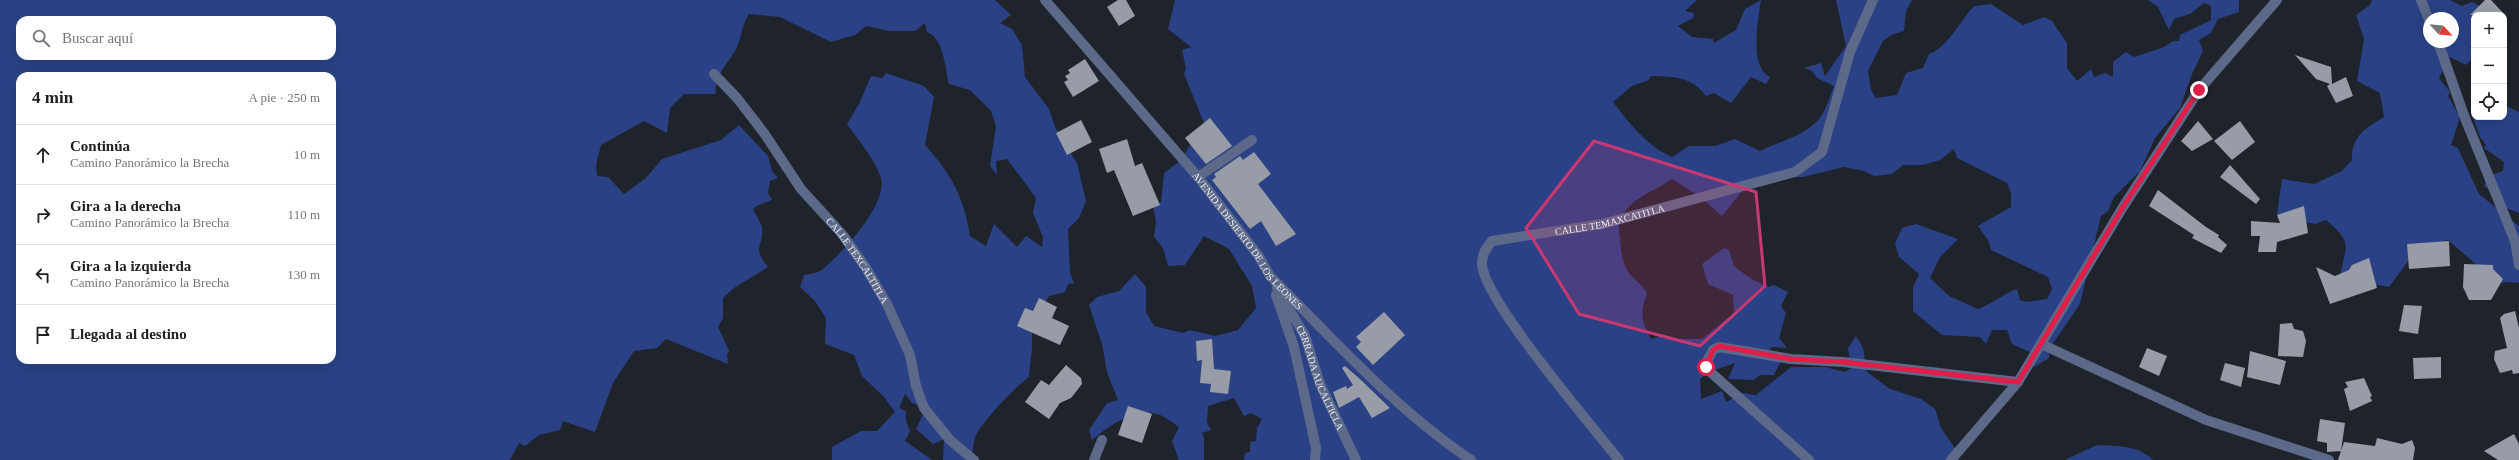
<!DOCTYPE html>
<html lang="es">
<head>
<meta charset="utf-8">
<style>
	:root { --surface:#fff; --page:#f6f6f6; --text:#202124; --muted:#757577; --line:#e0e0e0 }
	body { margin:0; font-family:Georgia,serif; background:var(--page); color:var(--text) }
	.controls { position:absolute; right:12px; top:12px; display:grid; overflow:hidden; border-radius:8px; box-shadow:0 4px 16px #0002 }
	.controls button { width:36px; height:36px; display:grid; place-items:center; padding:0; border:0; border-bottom:1px solid var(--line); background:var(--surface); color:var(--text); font:20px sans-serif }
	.compass { position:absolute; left:2423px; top:12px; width:36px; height:36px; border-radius:50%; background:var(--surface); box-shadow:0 4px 16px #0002; rotate:116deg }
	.stop { position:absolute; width:12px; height:12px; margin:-9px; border:3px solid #e11d48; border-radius:50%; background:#fff }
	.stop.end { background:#e11d48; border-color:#fff; box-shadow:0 1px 4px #0008 }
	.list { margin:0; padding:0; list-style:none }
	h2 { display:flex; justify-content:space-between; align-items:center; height:52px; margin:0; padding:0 16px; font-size:17px }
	h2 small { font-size:13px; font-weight:400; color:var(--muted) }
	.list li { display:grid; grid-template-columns:26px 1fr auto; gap:12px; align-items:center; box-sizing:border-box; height:60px; padding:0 16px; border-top:1px solid var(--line) }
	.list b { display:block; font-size:15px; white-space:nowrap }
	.list p { margin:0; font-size:13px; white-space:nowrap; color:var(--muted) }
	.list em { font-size:13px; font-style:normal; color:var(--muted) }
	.icon { flex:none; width:22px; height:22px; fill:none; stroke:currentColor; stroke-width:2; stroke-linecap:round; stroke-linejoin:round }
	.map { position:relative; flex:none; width:2519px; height:460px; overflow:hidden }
	.search { position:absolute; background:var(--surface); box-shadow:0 4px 16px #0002; left:16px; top:16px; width:320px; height:44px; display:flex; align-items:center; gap:10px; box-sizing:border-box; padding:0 14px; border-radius:12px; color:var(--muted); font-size:15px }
	.panel { position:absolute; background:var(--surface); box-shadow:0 4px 16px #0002; left:16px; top:72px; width:320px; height:292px; border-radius:12px }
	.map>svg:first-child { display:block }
	.forest { fill:#2a4285; fill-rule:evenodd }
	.building { fill:#989ca7 }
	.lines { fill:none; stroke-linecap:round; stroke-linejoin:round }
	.minor { stroke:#5c6989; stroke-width:10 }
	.route { stroke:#e11d48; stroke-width:5 }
	.marked { fill:#c83872; fill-opacity:0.2; stroke:#c83872; stroke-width:3; stroke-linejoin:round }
	.labels { text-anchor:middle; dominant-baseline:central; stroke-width:4; stroke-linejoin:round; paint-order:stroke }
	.street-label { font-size:10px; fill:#eaedf3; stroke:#1f232b }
</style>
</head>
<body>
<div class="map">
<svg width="2519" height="460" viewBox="0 0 2519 460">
	<rect width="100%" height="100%" fill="#1f232b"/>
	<path class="forest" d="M0,0h995l16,15 -11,8 12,6 10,16 3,32 24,32 6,18 22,36 9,38 -7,17 -11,11 2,44 4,10 -6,1 -3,8 -16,4 -17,32v20l-3,29c-14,10 -46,44 -53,58 -3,7 -3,17 -5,25h-28l1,-21 -11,5 -17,-15 10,-21 -14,-5 -7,-9 -6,14 7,3v10l4,10 -5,10 27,19h-100v-13l29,-16h16l18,-19 -11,-15 -22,-21 -8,-21 -29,-11 1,-26 -11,-17 -15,-14 4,-12c6,-1 13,-2 18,-5 19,-16 66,-65 59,-92 -6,-19 -23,-38 -34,-54l12,-20 12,-28 11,2 4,-5 38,13 10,11 -9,48c26,29 39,52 45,91l16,10 8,-22 23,23 9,-11 16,11 1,-10 -10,-24 3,-15 -29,-39 -11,2 1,14 -7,-9 6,-40 -5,-15 -21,-21 -21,-6c-4,-15 -5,-46 -22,-52l-2,-9 -10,8h-26l-23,-5 -11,9 -24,7 -51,-25 -31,-3c-8,12 -7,23 -13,35 -7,14 -23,27 -20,45h-32l-14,14 -3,25 -23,-12 -43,24 -5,20 1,11 11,1 16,17 22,-16 16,-19 59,-19 18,-15 29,31 4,15 6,7 -8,3 -2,12 4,7 -16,6 -3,4c3,5 8,13 9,18 2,19 -11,19 6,39l-34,21 -11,10v20l-5,9 11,24 -2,4 1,9 -62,-25 -9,9 -23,3 -21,32 -18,49 -32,-11 -3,9 -21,5 -14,11 -6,-3 -9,17h-510zM20,20h312v36h-312zM20,76h312v284h-312z
		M1175,0h522l-12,11 9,2 -1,5 -15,8 14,11 21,2 1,4 22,-13 9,-21 16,-9c-3,19 -12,67 9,77l-4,7 -15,-7 -20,26 -17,-10 -8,3c-15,-20 -31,-19 -55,-20l-2,4 -17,6 -19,16c16,21 34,44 59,55l17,-11h26l20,-7 25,12c20,-10 45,-15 60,-33 6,-8 10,-22 14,-32l-17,-8 -5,-7 -8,-3 17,-5 4,13 21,-30 -10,-46h76l-6,11 -2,20 -13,4 -8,6 -15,30 3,19 5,8 21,-3 9,-22 17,-5 6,-14c17,-5 33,-35 45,-48l17,-2 32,21 21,-8 8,4 15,22v25l10,13 14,-12 3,8 11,-4 8,4v-15l13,-10 8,5 30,-10 9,-6h6l1,-6 31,-15v-14l-7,-3 -14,11 -16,5 -5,11 -11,-23 -10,-7h91v12l-21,7 -7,14 -12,7 4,11 -11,23 -12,34 -25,30 -15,33 -26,26 -6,14 -7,5 -21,88 -31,45v9l-15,9v-13l-22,-10 -5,-14h-15l-6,14 -6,-7 -38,-2 -29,-24v-24l6,-13 -20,-17 -4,-14 7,-15 14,-4 42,15 -18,18 -10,21 19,18 29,13c14,-5 25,-15 39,-20l3,11 6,2 21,-3 5,-10 -4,-12 -57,-27 -3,-10 -10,-14 33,-19v-14l-4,-10 -50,-25 -3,-9 -14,11 -17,5h-20l-11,9 -18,2 -10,-5 -20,-4 -41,10h-25l-31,8 -25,31 -23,-20 -27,-17c-17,12 -49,22 -53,46 -1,4 1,11 1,15 1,10 2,21 7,30 5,10 16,13 20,24 -8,17 -5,30 4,45l10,-3 7,3h34l32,-26 -1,-18 -25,-11 -6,-20 22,-16 5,2 5,16 16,12 18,9 6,-2 14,7 -7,14 5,7 -7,25 8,10 -13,-1 -5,2 11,14 -6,12h-14l-6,5 -26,-1 7,-16 -26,9 -9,7 1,20 21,-8 4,11 17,-9 13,2 35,-28h34l20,5 6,-4 -3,-20 8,-12 7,12 4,24 23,17 31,10 14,10 6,19 15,22 3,10h-715l1,-7 5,-1v-10l6,-1 1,-13 5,-9 -11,-6 -7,3 -10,-18 -26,8 -1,16 4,8 -9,3 2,5v22h-25l-7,-19 7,-14c-6,-4 -14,-11 -22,-13 -23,-6 -48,12 -65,26l-3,-10 18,-27 11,-3 -11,-28 -5,-28 -13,-39 8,-8 22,-6 16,-17 11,13v25l8,14 29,7 7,-3 25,6 23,-6 18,-22 -4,-22 -23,-37 -25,-13 -19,29 -17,1 -5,-18 -9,-11 2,-15 -3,-17 8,-3 3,-29 16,-12 24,-38 -20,-49 2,-5 -4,-19 9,-3 -23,-18z
		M2372,0h78l12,6 10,-4 21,10 -19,3v42l-8,8 -16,-8 -11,21 11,14 -2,4 12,21 -9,28 7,3 21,46 40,32v57l-12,-1 -19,4 -10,-20 -30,-26 -33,12 -26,35 -23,-4 -26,-8c7,-31 12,-33 -14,-55l-10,4 -12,-2 -2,4 -25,-12 5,-35 32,5 28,-13 10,-11c-1,-24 14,-32 32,-43l-4,-24 -23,-12 7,-42 -8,-24 14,-10zM2429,18h24v24h-24z
		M2504,105l15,7v101l-15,-6 -1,-7 -19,-14 4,-10 15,-5 1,-9 -20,-14 2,-3 -6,-8 -7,-20h31z
		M2097,445c19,1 42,0 56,15h-88z"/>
	<path class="building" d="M1118,0h8l9,16 -16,10 -12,-19z
		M2485,0h6l14,15h-35z
		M2295,55l36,12 1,17 14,-7 7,19 -17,7 -9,-17 3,-2 -14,-5z
		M1085,59l14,22 -26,16 -9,-15 4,-2 -3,-4 5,-3 -2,-3z
		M1210,118l22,28 -26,18 -21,-26z
		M1081,120l11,22 -25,13 -11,-22z
		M2198,121l15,18 -21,12 -11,-10z
		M2240,121l15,21 -23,18 -18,-19z
		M1127,139l8,27 7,-3 18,42 -27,11 -19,-46 -7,3 -8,-24z
		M1254,152l17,22 -13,10 38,50 -20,12 -15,-25 -11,8 -38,-49 4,-3 -2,-3 26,-18 3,4z
		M2230,165l30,34 -4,5 -36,-27z
		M2158,190l48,37 13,8 -1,2 9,8 -6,8 -29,-15 2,-3 -45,-29z
		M2304,206l4,27 -31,9 -1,10h-18l2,-16h-9v-15l29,2 -3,-8z
		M2449,241l1,25 -41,3 -2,-25z
		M2369,258l8,30 -47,16 -14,-37 19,9 14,-6 3,-5z
		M2464,264l29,1v4l10,10 -12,21h-22l-6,-13z
		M1039,298l18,9 -5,11 17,8 -9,19 -43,-19 8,-18 8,3z
		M2404,305l18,1 -4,28 -19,-3z
		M2515,311l4,17v45l-6,1 -1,-4 -12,3 -6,-14 1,-8 12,-3 -7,-30 4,-4z
		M1384,312l21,23 -32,30 -17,-18 5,-5 -5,-5z
		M2292,323l2,6 9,2 3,10 -3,16 -25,-1 2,-32z
		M1212,339l2,30 17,2 -3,23 -18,-2 1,-8 -11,-1 2,-23 -5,1 -1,-20z
		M2147,348l20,8 -8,20 -20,-9z
		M2250,351l36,10 -6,24 -33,-8z
		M2441,357v21l-27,1 -1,-21z
		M2225,363l20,5 -4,19 -21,-7z
		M1066,365l15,13 1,6 -11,14 -11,5 -11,16 -24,-17 16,-22 8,5z
		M1345,366l16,14 29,28 -18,10 -13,-21 -20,11 -6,-16 13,-6 1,3 6,-4 -11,-17z
		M2364,378l8,18 -2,1 2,4 -22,10 -6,-22 4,-2 -3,-5z
		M1128,406l24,8 -10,29 -24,-8z
		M2320,419l25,4 -4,28 -14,1v-9l-10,-2z
		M2514,434l5,10v16h-21l-14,-9z
		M2377,438l25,6 10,-4 3,8 -2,12h-75l6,-18 31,4z"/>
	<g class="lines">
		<g class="minor">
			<path id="s1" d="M1045,0l153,177 60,78 12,21c64,64 125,133 201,184"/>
			<path d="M2421,0l8,20"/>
			<path d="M2438,42l27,76 50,123 4,24"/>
			<path id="s2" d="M714,74l23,24 27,35 37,56 41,45 24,34 21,36 23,51 6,31 8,22 26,32 24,20"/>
			<path d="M1198,177l54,-37"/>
			<path id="s3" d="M1277,288l28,48 15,48 36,76"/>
			<path d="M1276,295l18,52 22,101 -1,12"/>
			<path d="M2041,344l165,76 123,40"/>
			<path d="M1094,460l8,-20"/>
			<path id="s4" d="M1619,460c-26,-33 -138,-163 -137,-197 0,-9 4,-15 10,-22l110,-17 193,-52 27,-20 28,-100 23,-52"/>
			<path d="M1809,460l-102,-91 -1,-6 7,-13 6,-3 72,12 52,3 175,20"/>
			<path d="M1951,460l67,-78 105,-175 76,-117 78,-90"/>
		</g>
	</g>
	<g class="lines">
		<path class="route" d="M1706,367l7,-17 6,-4 72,13 52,3 175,20 105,-175 76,-117"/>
	</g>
	<path class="marked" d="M1594,141l162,51 9,94 -65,60 -121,-32 -53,-86z"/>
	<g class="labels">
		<g class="street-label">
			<text stroke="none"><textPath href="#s4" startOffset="386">CALLE TEMAXCATITLA</textPath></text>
			<text stroke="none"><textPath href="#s1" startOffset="315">AVENIDA DESIERTO DE LOS LEONES</textPath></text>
			<text stroke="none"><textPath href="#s2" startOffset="236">CALLE TEXCALTITLA</textPath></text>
			<text stroke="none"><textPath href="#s3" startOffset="100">CERRADA AUCALTICLA</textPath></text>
		</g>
	</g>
</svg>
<div class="controls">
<button>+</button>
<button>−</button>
<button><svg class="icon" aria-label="locate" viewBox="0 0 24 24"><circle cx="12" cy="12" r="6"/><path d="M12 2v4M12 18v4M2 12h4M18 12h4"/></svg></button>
</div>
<svg class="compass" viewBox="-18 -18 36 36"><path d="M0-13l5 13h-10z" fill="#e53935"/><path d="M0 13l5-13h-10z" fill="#757577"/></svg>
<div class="stop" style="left:1706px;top:367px"></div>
<div class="stop end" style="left:2199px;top:90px"></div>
<div class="search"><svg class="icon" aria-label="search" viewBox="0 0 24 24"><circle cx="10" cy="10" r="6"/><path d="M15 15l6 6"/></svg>Buscar aquí</div>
<section class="panel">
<h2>4 min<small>A pie · 250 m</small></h2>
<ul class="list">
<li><svg class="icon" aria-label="ahead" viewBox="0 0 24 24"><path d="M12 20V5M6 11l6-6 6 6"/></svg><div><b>Continúa</b><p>Camino Panorámico la Brecha</p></div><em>10 m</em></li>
<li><svg class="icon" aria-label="right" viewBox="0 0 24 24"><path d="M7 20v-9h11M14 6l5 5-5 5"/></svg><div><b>Gira a la derecha</b><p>Camino Panorámico la Brecha</p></div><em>110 m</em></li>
<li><svg class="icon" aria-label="left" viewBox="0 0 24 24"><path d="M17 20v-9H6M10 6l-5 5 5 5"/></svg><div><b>Gira a la izquierda</b><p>Camino Panorámico la Brecha</p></div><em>130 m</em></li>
<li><svg class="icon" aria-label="arrive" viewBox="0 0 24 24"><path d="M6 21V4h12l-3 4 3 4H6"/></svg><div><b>Llegada al destino</b></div></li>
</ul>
</section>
</div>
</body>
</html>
